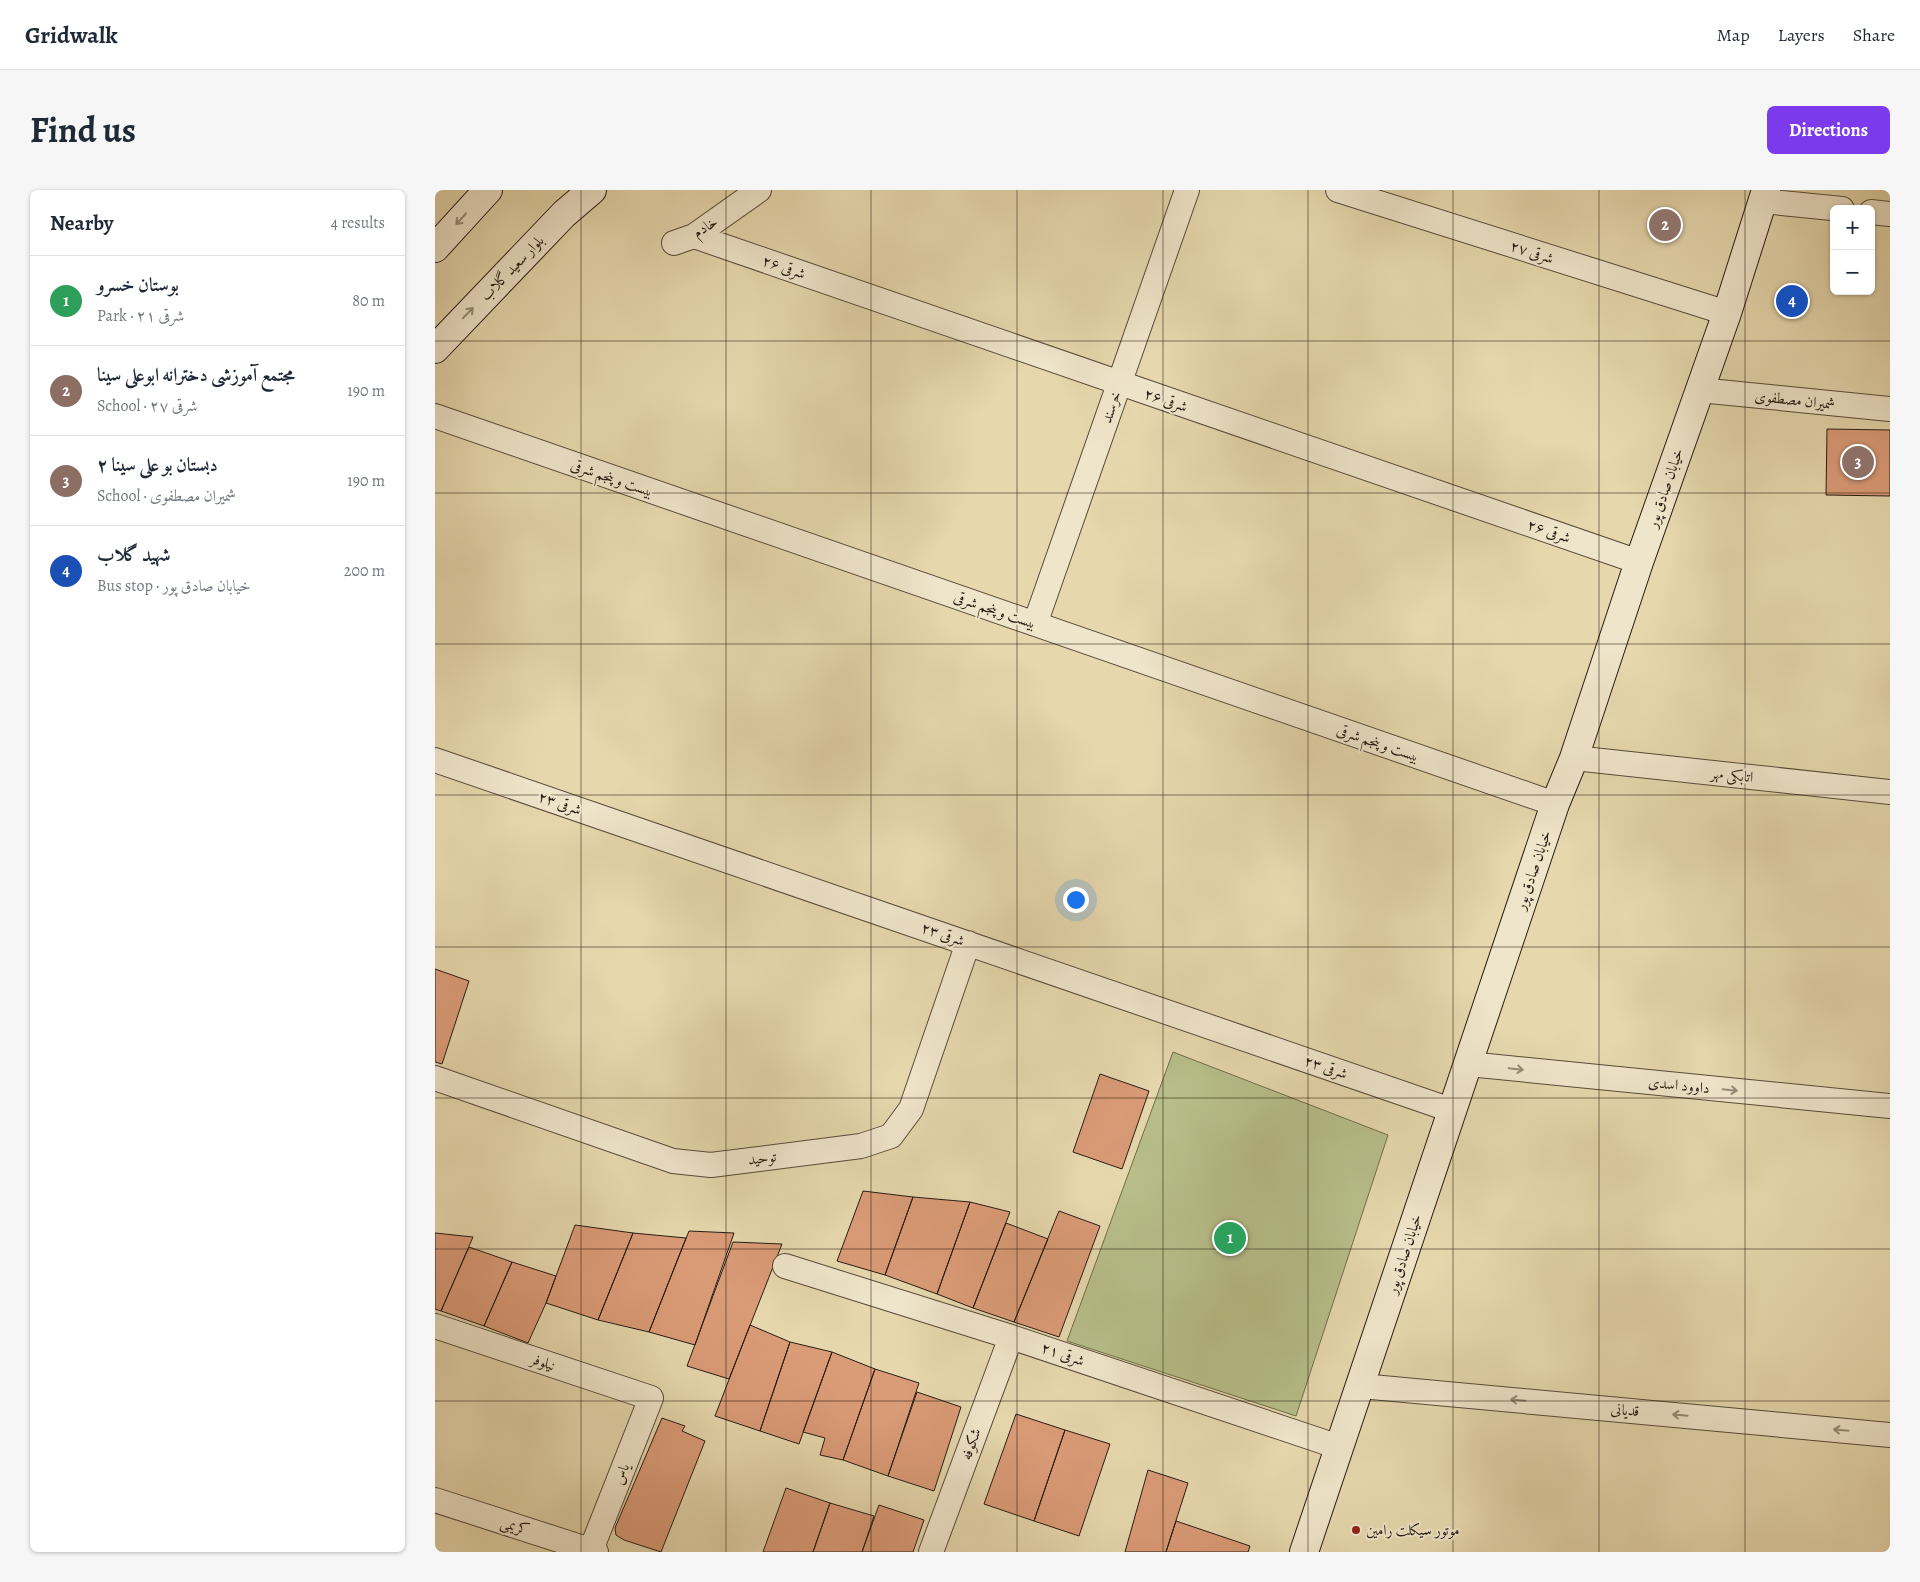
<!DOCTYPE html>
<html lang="en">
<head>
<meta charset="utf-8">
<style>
	:root { --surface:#fff; --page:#f6f6f7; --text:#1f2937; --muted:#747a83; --line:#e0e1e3; --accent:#7c3aed }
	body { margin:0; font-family:Alegreya,Amiri,serif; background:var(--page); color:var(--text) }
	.controls { position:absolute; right:15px; top:15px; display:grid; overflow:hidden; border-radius:8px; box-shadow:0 1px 4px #0004 }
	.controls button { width:45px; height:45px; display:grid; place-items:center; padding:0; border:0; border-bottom:1px solid var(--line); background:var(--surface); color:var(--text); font:25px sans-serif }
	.you { position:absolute; left:640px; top:709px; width:18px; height:18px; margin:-12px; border:4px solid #fff; border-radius:50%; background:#1a73e8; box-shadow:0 0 0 8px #1a73e833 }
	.badge { display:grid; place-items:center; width:32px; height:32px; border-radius:50%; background:var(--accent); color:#fff; font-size:16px; font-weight:700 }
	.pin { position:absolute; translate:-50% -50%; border:2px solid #fff; box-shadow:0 1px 5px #0006 }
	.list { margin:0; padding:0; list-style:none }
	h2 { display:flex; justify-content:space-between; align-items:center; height:65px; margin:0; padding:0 20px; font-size:21px }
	h2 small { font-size:16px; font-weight:400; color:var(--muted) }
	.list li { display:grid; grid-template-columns:32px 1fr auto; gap:15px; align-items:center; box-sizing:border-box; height:90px; padding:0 20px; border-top:1px solid var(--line) }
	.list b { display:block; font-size:19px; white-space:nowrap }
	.list p { margin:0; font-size:16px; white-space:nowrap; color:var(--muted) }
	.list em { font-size:16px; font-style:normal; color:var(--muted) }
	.map { position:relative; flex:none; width:1455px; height:1362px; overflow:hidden; border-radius:8px }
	header { display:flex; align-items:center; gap:30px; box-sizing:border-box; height:70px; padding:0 25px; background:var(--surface); border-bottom:1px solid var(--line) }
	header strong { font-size:24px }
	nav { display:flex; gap:28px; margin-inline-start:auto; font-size:18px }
	.intro { display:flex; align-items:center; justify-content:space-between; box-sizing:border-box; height:120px; padding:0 30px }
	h1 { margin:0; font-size:35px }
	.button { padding:12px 22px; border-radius:8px; background:var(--accent); color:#fff; font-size:18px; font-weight:700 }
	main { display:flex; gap:30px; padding:0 30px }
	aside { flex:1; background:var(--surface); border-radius:8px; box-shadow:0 1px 4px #0004 }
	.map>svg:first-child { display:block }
	.green { fill:#b7be89; stroke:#6f6d4e }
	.building { fill:#da9b77; stroke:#271c14 }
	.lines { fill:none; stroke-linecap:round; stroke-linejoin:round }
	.minor-casing { stroke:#574b3a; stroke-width:26 }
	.secondary-casing { stroke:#271c14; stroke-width:30 }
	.minor { stroke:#efe5ca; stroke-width:24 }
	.secondary { stroke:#efe5ca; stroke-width:28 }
	.oneway { stroke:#958b78 }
	.grid { fill:none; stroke:#271c14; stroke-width:1; stroke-opacity:0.55 }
	.poi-dot { fill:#8f2418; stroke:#efe5ca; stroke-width:2 }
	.labels { text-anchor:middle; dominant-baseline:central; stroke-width:4; stroke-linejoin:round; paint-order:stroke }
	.street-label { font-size:15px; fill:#271c14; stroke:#efe5ca }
	.poi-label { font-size:15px; fill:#271c14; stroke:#efe5ca; text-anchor:start }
</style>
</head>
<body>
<header>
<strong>Gridwalk</strong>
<nav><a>Map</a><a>Layers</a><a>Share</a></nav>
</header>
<div class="intro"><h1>Find us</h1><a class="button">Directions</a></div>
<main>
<aside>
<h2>Nearby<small>4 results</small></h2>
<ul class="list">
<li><span class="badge" style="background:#2e9e5b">1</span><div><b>بوستان خسرو</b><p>Park · ۲۱ شرقی</p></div><em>80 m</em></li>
<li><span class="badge" style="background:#8d6e63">2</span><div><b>مجتمع آموزشی دخترانه ابوعلی سینا</b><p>School · ۲۷ شرقی</p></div><em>190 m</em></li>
<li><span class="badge" style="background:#8d6e63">3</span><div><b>دبستان بو علی سینا ۲</b><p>School · شمیران مصطفوی</p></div><em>190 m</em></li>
<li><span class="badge" style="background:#1a4fb4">4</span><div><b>شهید گلاب</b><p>Bus stop · خیابان صادق پور</p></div><em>200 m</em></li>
</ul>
</aside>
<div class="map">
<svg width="1455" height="1362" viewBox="0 0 1455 1362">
	<rect width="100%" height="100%" fill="#e6d7ad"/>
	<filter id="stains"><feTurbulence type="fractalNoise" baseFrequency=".004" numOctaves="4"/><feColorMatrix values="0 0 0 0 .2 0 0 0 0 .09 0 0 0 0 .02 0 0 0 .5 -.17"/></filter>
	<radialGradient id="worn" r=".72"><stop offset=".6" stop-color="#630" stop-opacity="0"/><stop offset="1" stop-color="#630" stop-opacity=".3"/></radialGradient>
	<path class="green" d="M738,862l215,83 -92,281 -229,-75z"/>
	<path class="building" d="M1392,239l63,1v66l-64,-1z
		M0,779l34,12 -27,83 -7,-2z
		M665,884l49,17 -27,78 -49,-17z
		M428,1001l50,6 -28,78 -48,-14z
		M478,1007l57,5 -33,92 -52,-19z
		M535,1012l40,10 -37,96 -36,-14z
		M624,1021l41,15 -41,111 -45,-15z
		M571,1033l42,16 -34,83 -41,-14z
		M140,1035l58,8 -35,87 -52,-17z
		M254,1041l45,2 -39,112 -46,-13z
		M0,1043l38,4 -32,74 -6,-2z
		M198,1043l53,5 -37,94 -51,-12z
		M298,1052l49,2 -53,135 -42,-13z
		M34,1057l43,15 -28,64 -43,-15z
		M77,1072l44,14 -10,27 -18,40 -44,-17z
		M315,1135l40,17 -30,89 -45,-15z
		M355,1152l42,10 -33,92 -39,-13z
		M397,1162l43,17 -32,91 -23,-5 5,-17 -22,-6z
		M440,1179l44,14 -31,93 -45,-16z
		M482,1202l44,15 -27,84 -46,-15z
		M581,1224l49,16 -31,91 -50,-17z
		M227,1228l23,8 -3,5 23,10 -44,111 -37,-12 -8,-5 -1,-7z
		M630,1240l45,14 -31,92 -45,-15z
		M713,1280l40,13 -22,69h-41z
		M351,1298l44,15 -17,49h-50z
		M395,1313l44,13 -12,36h-49z
		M444,1315l45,15 -11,32h-51z
		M741,1331l74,25 -2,6h-82z"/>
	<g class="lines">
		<g class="minor-casing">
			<path id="minor" d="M903,0l389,123
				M1327,11l80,8
				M1436,22l19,2
				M259,46l945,326
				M239,53l20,-7 65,-46
				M1264,200l191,19
				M0,226l1120,388
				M600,434l152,-434
				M1139,568l316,34
				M0,570l1016,350
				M1033,874l422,42
				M0,888l238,83 38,4 150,-19 30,-10 20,-27 57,-166
				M350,1076l226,71 328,110
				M0,1136l216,72 -60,152
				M926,1196l529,49
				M0,1310l161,52
				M496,1362l80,-215"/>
		</g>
		<g class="secondary-casing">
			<path id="secondary" d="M0,58l53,-58
				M0,159l129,-135 28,-24
				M869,1362l251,-748 19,-46 65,-196 88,-249 39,-123"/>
		</g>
		<use href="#minor" class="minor"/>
		<use href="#secondary" class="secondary"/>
	</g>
	<defs><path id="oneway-shaft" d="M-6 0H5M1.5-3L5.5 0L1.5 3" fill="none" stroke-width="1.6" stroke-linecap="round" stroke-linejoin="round" transform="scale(1.25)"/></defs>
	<g class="oneway">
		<use href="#oneway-shaft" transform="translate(26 29) rotate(132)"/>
		<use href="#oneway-shaft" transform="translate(33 123) rotate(-46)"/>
		<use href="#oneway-shaft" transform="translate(1081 879) rotate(6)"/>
		<use href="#oneway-shaft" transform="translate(1295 900) rotate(6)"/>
		<use href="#oneway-shaft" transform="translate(1083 1210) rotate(-175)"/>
		<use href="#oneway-shaft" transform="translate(1245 1225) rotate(-175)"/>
		<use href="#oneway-shaft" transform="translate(1406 1240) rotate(-175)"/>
	</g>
	<path class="grid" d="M146,0v1362M291,0v1362M436,0v1362M582,0v1362M728,0v1362M873,0v1362M1018,0v1362M1164,0v1362M1310,0v1362M0,151h1455M0,303h1455M0,454h1455M0,605h1455M0,757h1455M0,908h1455M0,1059h1455M0,1211h1455"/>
	<circle class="poi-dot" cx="921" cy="1340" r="5"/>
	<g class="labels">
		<g class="street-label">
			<text transform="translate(270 37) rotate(-33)">خادم</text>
			<text transform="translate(1097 62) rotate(18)">۲۷ شرقی</text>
			<text transform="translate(349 77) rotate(19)">۲۶ شرقی</text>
			<text transform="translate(77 78) rotate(-46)">بلوار سعید گلاب</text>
			<text transform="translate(731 210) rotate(19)">۲۶ شرقی</text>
			<text transform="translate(1360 210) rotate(6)">شمیران مصطفوی</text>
			<text transform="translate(676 217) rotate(-71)">خرسند</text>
			<text transform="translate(177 288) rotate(19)">بیست و پنجم شرقی</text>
			<text transform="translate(1230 298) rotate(-71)">خیابان صادق پور</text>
			<text transform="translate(1114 341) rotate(19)">۲۶ شرقی</text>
			<text transform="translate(560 420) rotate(19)">بیست و پنجم شرقی</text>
			<text transform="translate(943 553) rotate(19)">بیست و پنجم شرقی</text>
			<text transform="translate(1297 585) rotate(6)">اتابکی مهر</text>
			<text transform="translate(125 613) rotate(19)">۲۳ شرقی</text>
			<text transform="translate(1098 680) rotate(-71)">خیابان صادق پور</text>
			<text transform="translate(508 744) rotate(19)">۲۳ شرقی</text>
			<text transform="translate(891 877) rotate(19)">۲۳ شرقی</text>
			<text transform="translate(1244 895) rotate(6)">داوود اسدی</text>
			<text transform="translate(327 968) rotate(-7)">توحید</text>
			<text transform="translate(969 1064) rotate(-72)">خیابان صادق پور</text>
			<text transform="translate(628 1164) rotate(19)">۲۱ شرقی</text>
			<text transform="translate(108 1172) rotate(19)">نیلوفر</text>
			<text transform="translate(1190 1220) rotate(5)">قدیانی</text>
			<text transform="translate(536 1254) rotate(-70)">شکوفه</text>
			<text transform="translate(186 1284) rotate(-69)">یاس</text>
			<text transform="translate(80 1336) rotate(18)">کریمی</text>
		</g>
		<g class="poi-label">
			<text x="931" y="1340">موتور سیکلت رامین</text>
		</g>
	</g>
	<rect width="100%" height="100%" filter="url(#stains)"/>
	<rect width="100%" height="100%" fill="url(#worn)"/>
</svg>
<div class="controls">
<button>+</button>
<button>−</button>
</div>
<div class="you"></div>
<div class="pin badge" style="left:795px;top:1048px;background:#2e9e5b">1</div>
<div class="pin badge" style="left:1230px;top:35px;background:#8d6e63">2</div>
<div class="pin badge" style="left:1423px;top:272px;background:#8d6e63">3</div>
<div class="pin badge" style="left:1357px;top:111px;background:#1a4fb4">4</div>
</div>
</main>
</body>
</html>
